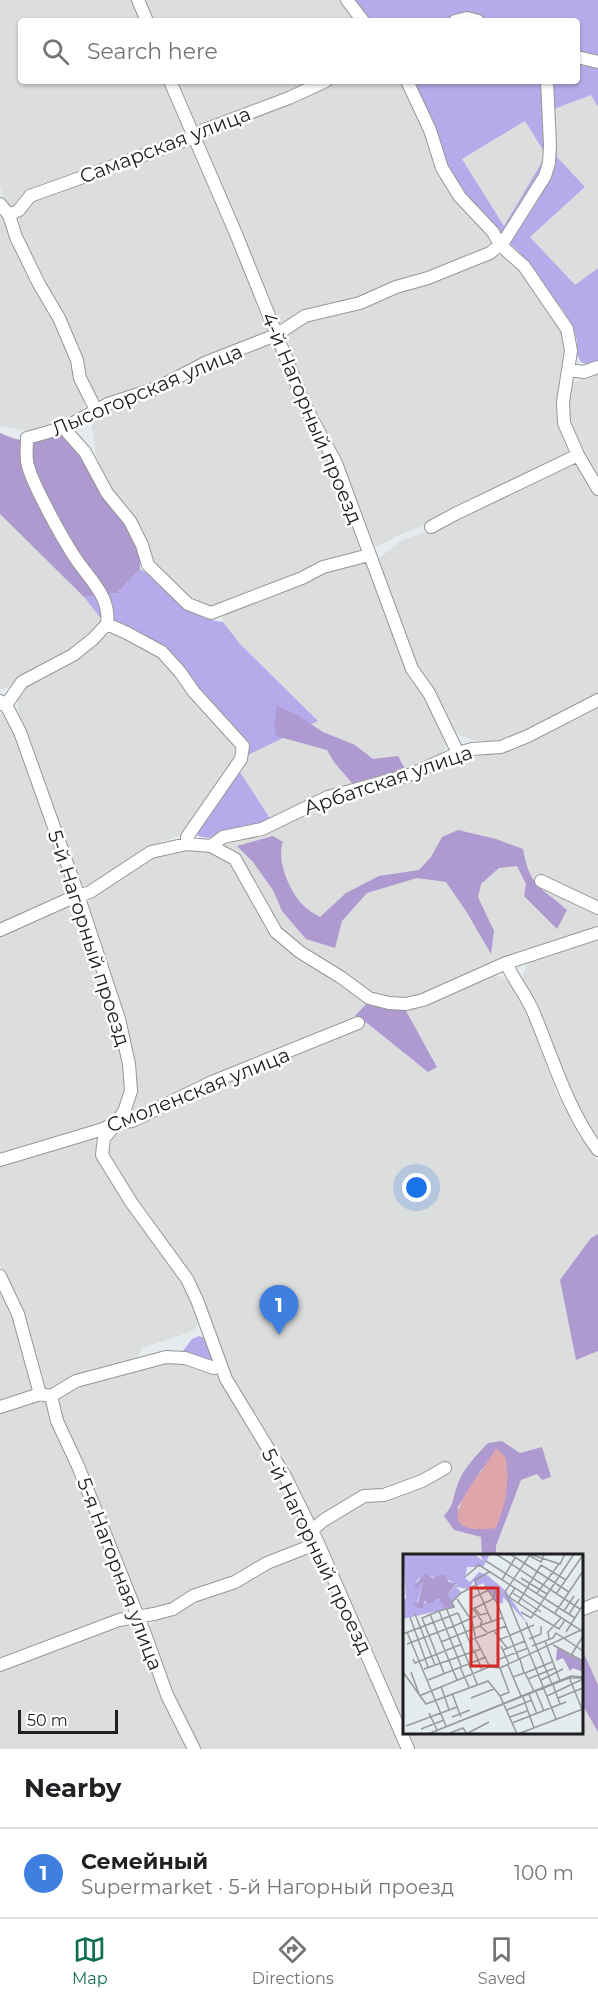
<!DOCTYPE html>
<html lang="en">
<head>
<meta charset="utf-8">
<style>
	:root { --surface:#fff; --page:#f2f2f2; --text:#202124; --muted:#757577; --line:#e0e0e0; --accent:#126f52 }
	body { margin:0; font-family:Montserrat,sans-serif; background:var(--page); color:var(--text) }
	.scale { position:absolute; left:18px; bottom:15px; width:100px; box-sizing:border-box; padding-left:6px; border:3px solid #1f1f1f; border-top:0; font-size:16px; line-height:21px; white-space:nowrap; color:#1f1f1f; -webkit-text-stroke:4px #fff; paint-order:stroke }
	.you { position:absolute; left:417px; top:1188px; width:21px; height:21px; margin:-15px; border:4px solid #fff; border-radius:50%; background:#1a73e8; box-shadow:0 0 0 9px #1a73e833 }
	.badge { display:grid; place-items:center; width:39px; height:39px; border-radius:50%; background:var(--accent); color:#fff; font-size:20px; font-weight:700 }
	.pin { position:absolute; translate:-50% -50px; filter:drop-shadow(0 2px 3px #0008) }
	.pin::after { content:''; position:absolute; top:32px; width:21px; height:18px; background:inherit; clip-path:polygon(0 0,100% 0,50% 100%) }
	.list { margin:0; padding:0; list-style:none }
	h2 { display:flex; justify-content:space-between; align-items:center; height:78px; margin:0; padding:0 24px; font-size:26px }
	h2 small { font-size:20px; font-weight:400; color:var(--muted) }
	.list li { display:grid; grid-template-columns:39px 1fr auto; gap:18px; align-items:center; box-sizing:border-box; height:90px; padding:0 24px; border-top:2px solid var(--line) }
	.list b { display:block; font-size:22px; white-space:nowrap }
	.list p { margin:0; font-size:20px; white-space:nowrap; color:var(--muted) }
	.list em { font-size:20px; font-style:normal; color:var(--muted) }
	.icon { flex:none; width:33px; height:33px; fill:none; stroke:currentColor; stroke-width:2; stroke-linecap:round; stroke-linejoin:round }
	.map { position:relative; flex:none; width:598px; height:1749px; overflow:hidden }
	.search { position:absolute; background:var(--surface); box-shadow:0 2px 4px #0004; left:18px; right:18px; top:18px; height:66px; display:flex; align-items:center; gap:15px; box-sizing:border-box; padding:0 21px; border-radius:6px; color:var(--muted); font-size:22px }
	.sheet { height:168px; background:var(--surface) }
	nav { display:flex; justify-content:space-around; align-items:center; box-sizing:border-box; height:84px; border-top:2px solid var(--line); background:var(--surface); font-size:16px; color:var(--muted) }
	nav a { display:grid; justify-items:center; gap:3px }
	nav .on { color:var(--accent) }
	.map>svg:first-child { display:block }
	.residential { fill:#dcdddd }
	.grass { fill:#b6abea; fill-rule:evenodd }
	.forest { fill:#ae9ad0; fill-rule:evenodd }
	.water { fill:#dea5ab }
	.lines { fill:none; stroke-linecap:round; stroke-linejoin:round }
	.minor-casing { stroke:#969696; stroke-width:14 }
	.minor { stroke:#fff; stroke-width:12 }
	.labels { text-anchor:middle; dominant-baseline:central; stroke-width:5; stroke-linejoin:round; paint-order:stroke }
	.street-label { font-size:20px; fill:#1f1f1f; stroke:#fff }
	.inset-road { fill:none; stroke:#969a9c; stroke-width:1.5 }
	.view { fill:#d62828; fill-opacity:0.15; stroke:#d62828; stroke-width:3 }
	.inset-edge { fill:none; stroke:#1f1f1f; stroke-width:3 }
</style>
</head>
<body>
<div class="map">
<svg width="598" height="1749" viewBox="0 0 598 1749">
	<rect width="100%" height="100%" fill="#e5ecf0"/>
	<path class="residential" d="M0,0h131l11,21h-121v60h146l19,48v7l-177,71 -5,-3 -4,-19z
		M142,0h199l16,21h-206z
		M173,81h142l-119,47z
		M334,81h68l85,152 2,10 -4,7 -126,49 -75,25 -7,-1 -75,-176 -1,-9 6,-6z
		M592,94l6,13v161l-23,18 -45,-49 55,-50 -28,-30 -3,-48z
		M525,121l21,34 -42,71 -42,-67z
		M180,145h10l8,6 70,168 -2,9 -2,7 -107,50 -46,13 -11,1 -6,-4 -75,-160v-18l13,-19z
		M0,213l3,1 54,106 16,41 11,39 -1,10 -7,8 -34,10 -15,3 -27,-5z
		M501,255l11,3 52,73 3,11 1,109 -2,4 -137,68 -30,12 -20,11 -6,1 -61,-138 -26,-74 20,-16z
		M261,344l11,1 6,7 54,114 28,77 -2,8 -8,4 -141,53 -18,-7 -40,-40 -53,-92 -6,-43 6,-10 13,-7 98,-44z
		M598,372v109l-29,-61 -2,-18 3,-18z
		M575,462l9,7 14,28v197l-97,49 -26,-3 -14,-4 -10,-8 -35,-60 -36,-103 -1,-7 23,-18 30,-10z
		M0,514l84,83 18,23 -12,16 -19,16 -68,37h-3z
		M365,562l6,6 72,165 3,12 -3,7 -32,19 -140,49 -31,-48 4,-10 4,-7 69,-34 -76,-76 -18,-23 -1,-5 2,-3 100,-43z
		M111,633l15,3 34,18 76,93v11l-52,76 -35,12 -57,41 -8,-1 -7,-5 -59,-170v-14l8,-10z
		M598,705v224l-193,72 -33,-6 -26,-22 -43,-23 -23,-21 -55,-80 -1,-4 3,-4 90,-35 99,-28 35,-15 50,-12z
		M0,713l16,21 37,107 18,44v7l-6,5 -65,29z
		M188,848l21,2 23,12 41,73 94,68 -12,13 -27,18 -196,82 -2,-4 6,-20 -49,-188 5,-9 61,-39z
		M67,904l7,1 7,9 34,107 14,70 -16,29 -113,38v-224z
		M598,937v205l-8,-13 -21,-40 -46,-107v-7l5,-11 5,-5z
		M491,975l9,1 7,3 21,36 29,79 22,42 19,25v73l-7,4 -15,121 22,-8v334l-16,-36v-93l-86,-1v-9l25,-66 16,-6 5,-26 -22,5 -18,-12 -45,44 -5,21 2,24 27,7 1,18 -78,1v174l-109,-249 -69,-111 -48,-107 -72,-109 1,-15 15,-11 90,-42 155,-62 61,48 9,-6 -32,-57z
		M94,1138l6,19 83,126 10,20 5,16 -2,9 -8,5 -46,15 -8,14 -83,28 -8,-4 -21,-73 -22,-48v-102z
		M0,1285l16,33 16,60v9l-4,7 -28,9z
		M166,1362h17l32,13 6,7 60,102 24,46v8l-4,6 -130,62 -18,4 -11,-3 -7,-7 -76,-180 -4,-21 21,-16z
		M40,1399l5,3 10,19 73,186 -3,4 -63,26 -62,23v-250z
		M310,1553l7,2 5,8 79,186h-203l-29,-55 -20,-59 2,-10 6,-6 38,-19 75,-33z
		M131,1624l7,6 50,119h-188v-78l121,-46z
		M582,1704l16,28v15l-2,2h-183l-7,-16 176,-1z"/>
	<path class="grass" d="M341,0h257v107l-7,-12 -37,14 3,48 28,30 -55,50 45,48 23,-17v95l-8,3 -9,-4 -5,-9 1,-12 -4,-14 -10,-17 -44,-58 -11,-10 -43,-48 -18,-29 -12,-38 -21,-46h163v-60h-220zM525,121l21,34 -42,71 -42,-67z
		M140,569c28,17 47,50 83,53l18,23 77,76 -70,34v-12l-52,-52 -13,-23 -81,-48 -18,-23 33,-4z
		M240,772l31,48c-18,6 -61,26 -75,14l21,-37z
		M199,1336l5,2 9,25 -31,-11 10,-13z"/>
	<path class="forest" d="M0,433c18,8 25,9 44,5 4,-1 10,-3 14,-3 17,1 74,93 80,111 3,7 2,15 2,23l-23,24 -33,4 -84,-83z
		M277,706l20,9 26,17 32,13 18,14 25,-3 7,13 -53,14 -18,-21 -7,-12 -51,-14 -2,-11z
		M458,830l38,9 27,10c7,39 17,37 44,61l-10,19 -33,-33 2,-12 -9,-18 -18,2 -18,16 -3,13 16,34 -3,23 -25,-43 -20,-29 -29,-4 -50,15 -25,28 -7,27 -29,-9 -24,-28 -9,-21 -20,-28 -16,-16 36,-10 10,6c-7,18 7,51 21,64 4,4 11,8 16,11l26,-24 33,-17 40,-6 12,-13 11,-20z
		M367,1003l23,6h15l32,58 -9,5 -60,-48 -13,-8z
		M598,1234v117l-22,9 -16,-80 31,-42z
		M502,1441l18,12 22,-6 9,30 -9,3 -5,-6 -16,6 -25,66v9h-14l-1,-18 -27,-7 -10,-14c11,-13 8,-16 13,-30 6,-18 19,-30 31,-43zM496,1448l-33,79 -5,-20 24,-38 7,-7z
		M582,1649l16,36v47l-16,-28z"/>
	<path class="water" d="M496,1448l10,10c3,30 1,42 -10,70 -79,11 -13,-53 0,-80z"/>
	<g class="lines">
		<g class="minor-casing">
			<path id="minor" d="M138,0l9,21
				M347,0l16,21
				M455,21l12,-3 11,3
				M577,57l21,5
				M170,81l66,153 71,176 29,53 76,206 17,24 29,60
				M407,81l23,49 12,38 18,29 33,35 7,13 24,21 43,63 4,22 -8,51 1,21 14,32 20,34
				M0,204l9,11 7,22 23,47 20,34 18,42 3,18 16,32
				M9,215l10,-5 11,-14 164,-59 10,-7 85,-32 37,-17
				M569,370l15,2 14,-5
				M66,427l2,6 17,19 22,41 23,28 12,24 6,20 40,39 23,9 91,-35 21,-11 46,-12
				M431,527l24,-13 123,-59
				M107,624c4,-28 -19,-46 -33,-68 -11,-17 -45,-77 -47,-95 -1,-7 0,-15 0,-23l39,-11 42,-23 49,-16 50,-26 69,-27 29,-19 55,-13 36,-16 32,-9 62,-25 14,-12 41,-65 4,-13 1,-18 -3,-64
				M107,624l20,9 35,19 18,20 14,20 49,54 -2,13 -54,78v7
				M0,701l6,4 14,27 54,151 45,136 10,45 2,27 -6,18 -8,14 -13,15 -2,17 29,47 56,77 10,21 29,79 60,99 32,65 90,206
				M0,704l6,1 16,-23 51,-27 20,-16 14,-15
				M211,846l12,-9 39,-8 66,-32 84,-23 46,-21 14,-4 29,-2 27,-11 70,-36
				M541,881l57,27
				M0,930l67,-30 23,-8 61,-40 36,-8 24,2 24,13 41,73 24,20 42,26 27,20 20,5 17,1 17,-4 83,-37 92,-30
				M506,963c8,18 22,34 29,53 19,46 33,94 63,134
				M0,1160l100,-30 17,-7 15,-2 80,-39 146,-59
				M0,1276l18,38 22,80
				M51,1396l6,25 21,45 67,168 22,61 27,54
				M0,1407l40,-13 11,2 25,-15 90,-24 19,1 29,10 6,-2
				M311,1531l13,-11 40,-24 20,-1 38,-14 23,-13
				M583,1609l15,-6
				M0,1665l119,-45 35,-6 19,-5 20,-13 42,-14 32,-19 51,-20"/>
		</g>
		<use href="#minor" class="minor"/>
	</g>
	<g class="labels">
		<g class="street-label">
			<text transform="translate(165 145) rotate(-21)">Самарская улица</text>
			<text transform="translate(147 390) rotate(-23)">Лысогорская улица</text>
			<text transform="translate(312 418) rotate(67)">4-й Нагорный проезд</text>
			<text transform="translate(388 780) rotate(-19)">Арбатская улица</text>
			<text transform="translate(89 938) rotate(72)">5-й Нагорный проезд</text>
			<text transform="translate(198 1090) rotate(-22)">Смоленская улица</text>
			<text transform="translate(317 1551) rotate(64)">5-й Нагорный проезд</text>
			<text transform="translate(120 1574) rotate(69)">5-я Нагорная улица</text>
		</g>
	</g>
	<g transform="translate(403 1554)">
		<rect width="180" height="180" fill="#e5ecf0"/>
		<path d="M0,0h71l9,7 -3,-7h10l-7,13h-16l-2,11 5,4 9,-10 8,3 19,16 21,32 -24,-26v6l-6,1 -14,-21 -6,3 -3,-5 -6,8 -12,-2 5,5 -9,10 3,5 -52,12v-20h3zM41,20v4l13,6 -9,10 1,4 -32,6 6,-22 -9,6 4,-9 8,-4 14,4z" fill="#b6abea" fill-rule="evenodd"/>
		<path d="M22,19l8,5 11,-4 5,8 8,1 -9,11 6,12 -9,2 -6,-9 -10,5 -5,-3 -1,7h-5l-6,-5h6l5,-21 -8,8 -1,-4zM154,94l26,14v10l-10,-4 -3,3 -7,-13 -7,3z" fill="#ae9ad0"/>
		<path class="inset-road" d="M93,0l84,55M107,0l59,38M126,0l31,10 5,-10M125,1l13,7 3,-8M83,7l89,57M62,23l14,-12 103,66M118,24l26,16M99,26l13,-22M73,31l16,37M73,31l-1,-5 14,-8M82,32l12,17 22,56M112,34l-6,9 30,20 20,12 6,-9M93,36l-3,9 -20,10 9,12 -2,5 8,7 18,-7M147,36l24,-36M102,38l51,127M102,38l24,-36M110,39l28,19M134,39l22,-29M153,40l27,-39M69,44l17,-8M54,45l15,22 4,19 14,27M115,49l23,-38 25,15M71,53l6,8 8,-2M44,56l30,74M36,57l-17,7 22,55M36,57l22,55M36,57l15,-4 -2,-5 9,-9 15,-8M161,57l10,-15M118,58l10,6 19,-28M55,59l15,37M152,59l28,-42M12,60l20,51M27,60l27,66M166,60l10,-15M7,63l18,50M123,68l26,62M78,71l21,-7M51,72l22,-10M91,77l13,17M4,78l39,94M163,78l17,-27M0,80l55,-21M126,85l12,-5v-8M146,85l-1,-7 13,-14M67,86l17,-6M96,86l35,-15M142,87l15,40M38,88l39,-16M4,90l47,-18M150,91l30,16M98,92l8,18M129,92l21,-8 3,-5 27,18M71,96l8,20M100,96l22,-9M169,100l11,-18M10,105l2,4 47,-19M94,106l31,-12M105,111l13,31M57,113l9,20M97,114l9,24 -9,4M21,115l57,-20M0,118l23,32 62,-23 12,15 17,38M8,118l8,22M110,123l11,-4 -4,-14M166,123l13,32M125,125l27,-11M25,126l58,-23M138,126l22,-11M150,131l7,19M38,132l8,24M131,137l-9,-18 27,-11M133,138l8,19M49,139l9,24M126,140l8,20M16,142l70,-29 11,1 81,-38M144,142l36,-17M120,143l11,31M68,144l23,-9M155,144l25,-10M104,156l25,-10M26,159l8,17M49,163l18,-7M107,163l17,-6M109,169l54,-21M3,172l51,-19M18,175l23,-9M47,179l13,-5 4,6M65,179l21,-11M25,180l143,-58 12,1M25,180l141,-56h14M115,180l65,-25"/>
		<path class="view" d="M68,34h27v78h-27z"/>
		<rect width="180" height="180" class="inset-edge"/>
	</g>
</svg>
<div class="scale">50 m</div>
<div class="you"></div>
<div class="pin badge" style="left:279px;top:1335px;background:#3f7fe0">1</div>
<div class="search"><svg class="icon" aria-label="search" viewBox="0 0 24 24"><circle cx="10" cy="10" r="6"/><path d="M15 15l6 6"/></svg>Search here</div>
</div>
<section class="sheet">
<h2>Nearby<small></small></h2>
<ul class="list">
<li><span class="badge" style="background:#3f7fe0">1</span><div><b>Семейный</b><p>Supermarket · 5-й Нагорный проезд</p></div><em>100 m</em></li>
</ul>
</section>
<nav>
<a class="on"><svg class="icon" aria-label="map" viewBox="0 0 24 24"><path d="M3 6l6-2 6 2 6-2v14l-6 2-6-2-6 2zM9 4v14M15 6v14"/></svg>Map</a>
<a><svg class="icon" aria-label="directions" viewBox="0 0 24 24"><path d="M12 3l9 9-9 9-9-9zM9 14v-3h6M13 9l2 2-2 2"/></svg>Directions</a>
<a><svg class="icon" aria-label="saved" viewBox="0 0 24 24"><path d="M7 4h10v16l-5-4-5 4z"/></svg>Saved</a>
</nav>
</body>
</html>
